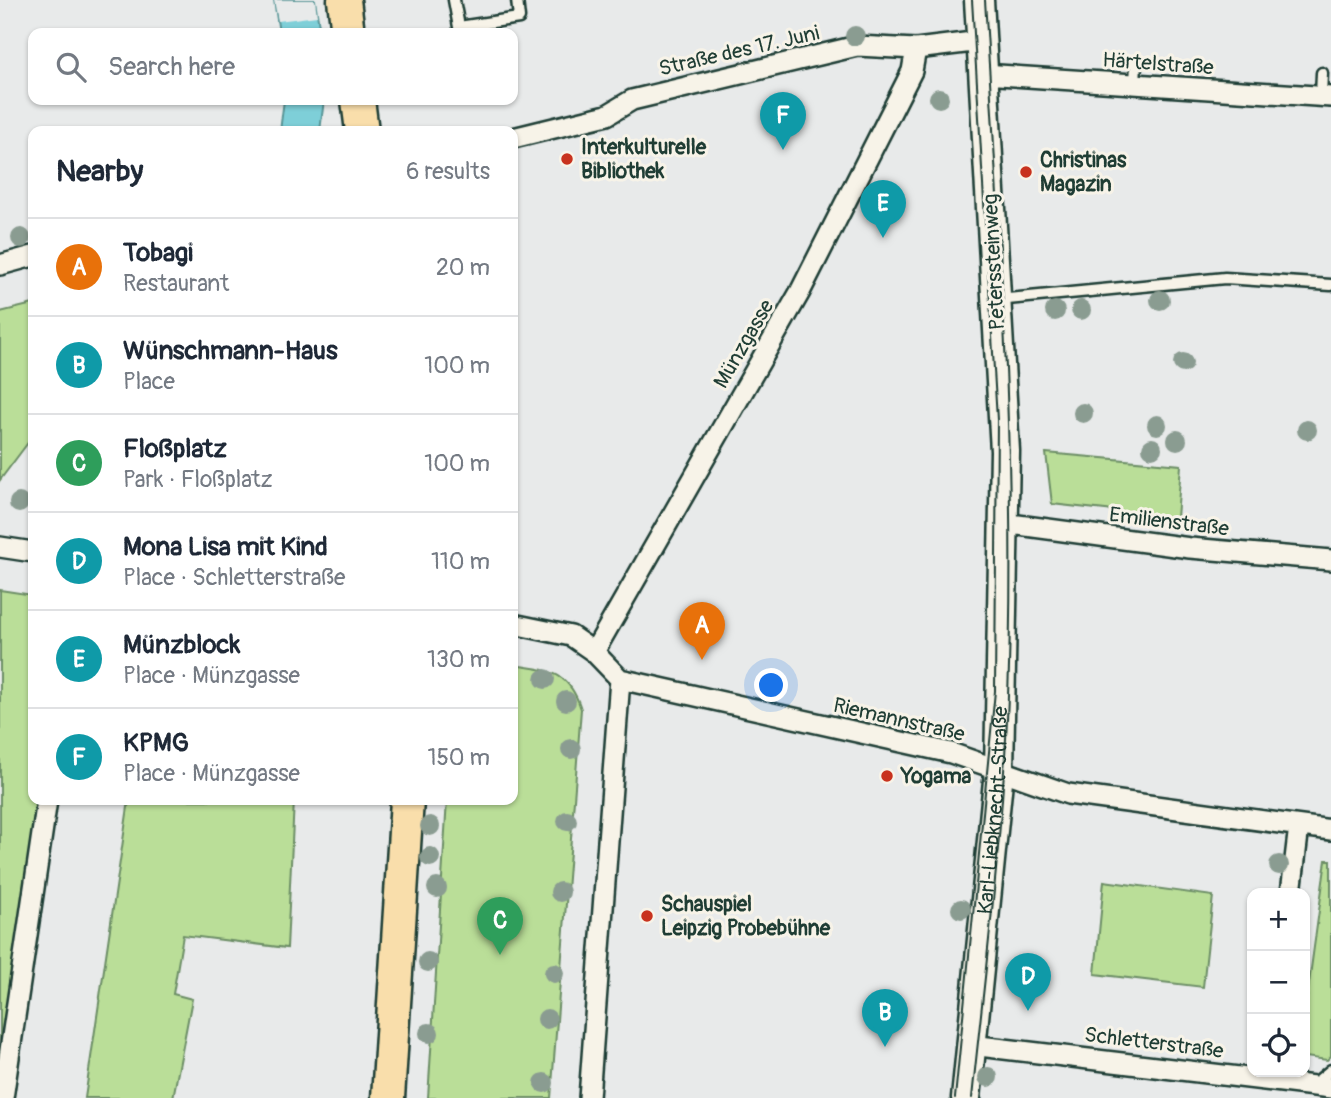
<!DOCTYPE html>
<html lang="en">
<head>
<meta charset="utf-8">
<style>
	:root { --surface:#fff; --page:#f6f6f7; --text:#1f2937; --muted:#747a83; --line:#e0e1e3; --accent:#c8321e }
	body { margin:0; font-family:Pangolin,sans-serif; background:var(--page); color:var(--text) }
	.controls { position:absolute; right:21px; bottom:21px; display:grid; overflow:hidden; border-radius:14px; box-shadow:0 2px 5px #0004 }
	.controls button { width:63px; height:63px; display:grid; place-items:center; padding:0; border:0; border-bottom:2px solid var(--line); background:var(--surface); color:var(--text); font:35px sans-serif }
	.you { position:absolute; left:772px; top:686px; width:24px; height:24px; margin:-18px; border:5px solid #fff; border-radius:50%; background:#1a73e8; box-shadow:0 0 0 10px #1a73e833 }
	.badge { display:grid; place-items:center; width:46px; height:46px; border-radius:50%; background:var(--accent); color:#fff; font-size:23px; font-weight:700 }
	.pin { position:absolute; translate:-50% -58px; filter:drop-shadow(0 2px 4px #0008) }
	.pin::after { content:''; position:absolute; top:37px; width:24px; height:21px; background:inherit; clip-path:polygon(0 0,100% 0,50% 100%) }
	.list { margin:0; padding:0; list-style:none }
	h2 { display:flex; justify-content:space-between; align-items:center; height:91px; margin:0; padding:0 28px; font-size:30px }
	h2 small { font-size:23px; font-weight:400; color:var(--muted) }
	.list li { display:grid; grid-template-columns:46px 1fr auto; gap:21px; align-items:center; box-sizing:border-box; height:98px; padding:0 28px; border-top:2px solid var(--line) }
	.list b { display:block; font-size:26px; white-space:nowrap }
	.list p { margin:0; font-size:23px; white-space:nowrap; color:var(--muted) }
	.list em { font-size:23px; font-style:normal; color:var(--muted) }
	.icon { flex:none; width:38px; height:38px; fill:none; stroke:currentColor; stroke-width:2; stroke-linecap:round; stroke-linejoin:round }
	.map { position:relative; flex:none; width:1331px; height:1098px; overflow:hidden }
	.search { position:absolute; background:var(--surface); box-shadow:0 2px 5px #0004; left:28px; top:28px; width:490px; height:77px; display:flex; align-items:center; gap:18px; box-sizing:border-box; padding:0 24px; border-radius:14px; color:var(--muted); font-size:26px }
	.panel { position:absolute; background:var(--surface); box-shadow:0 2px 5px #0004; left:28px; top:126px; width:490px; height:679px; border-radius:14px }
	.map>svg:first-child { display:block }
	.green { fill:#bade98; stroke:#6c8e66; stroke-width:2 }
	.water { fill:#7ecfd8; stroke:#589596; stroke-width:2 }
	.pier { fill:#e8eaea }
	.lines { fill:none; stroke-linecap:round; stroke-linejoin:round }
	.service-casing { stroke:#1f3d34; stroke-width:15 }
	.minor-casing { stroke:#1f3d34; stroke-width:24 }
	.secondary-casing { stroke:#1f3d34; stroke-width:33 }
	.primary-casing { stroke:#1f3d34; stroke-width:37 }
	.service { stroke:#f7f3e8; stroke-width:10 }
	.minor { stroke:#f7f3e8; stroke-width:19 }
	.secondary { stroke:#f7f3e8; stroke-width:28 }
	.primary { stroke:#f9deab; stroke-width:32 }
	.tram { stroke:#1f3d34; stroke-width:2 }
	.tree { fill:#8a9c91 }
	.poi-dot { fill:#c8321e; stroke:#f7f3e8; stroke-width:2.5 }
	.labels { text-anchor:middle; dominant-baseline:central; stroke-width:6; stroke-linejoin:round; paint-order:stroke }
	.street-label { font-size:21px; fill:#1f3d34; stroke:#f7f3e8 }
	.poi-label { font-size:21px; font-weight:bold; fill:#1f3d34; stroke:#f7f3e8; text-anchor:start }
</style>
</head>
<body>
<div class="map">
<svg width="1331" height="1098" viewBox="0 0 1331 1098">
	<rect width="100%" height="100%" fill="#e8eaea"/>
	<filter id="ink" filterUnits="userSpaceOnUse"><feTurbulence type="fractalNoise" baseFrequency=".0143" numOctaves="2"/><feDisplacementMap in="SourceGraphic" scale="14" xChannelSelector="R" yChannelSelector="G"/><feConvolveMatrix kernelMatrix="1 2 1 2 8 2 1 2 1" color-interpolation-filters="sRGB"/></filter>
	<g filter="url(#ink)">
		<path class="green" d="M33,304v132l-33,44v-168z
			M1046,453l135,12 -4,53 -125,-14z
			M0,590l33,5v205h5l-38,247z
			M513,665c36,5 56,6 68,44l-30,389h-123l19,-298h66z
			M129,800h165l-7,148 -104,-13 -10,59 19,5 -19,99h-88z
			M1326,860h5v196l-4,4 -22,-3v-45z
			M1104,881l109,15 -10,91 -108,-13z"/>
		<path class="water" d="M274,0h41l5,33h-41z
			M284,100h40l-4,31h-40z"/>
		<path class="pier" d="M274,0h41l2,16 -39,5z"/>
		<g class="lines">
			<g class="service-casing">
				<path id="service" d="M454,0l5,27 60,-9 -2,-18
					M1135,85l1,-23
					M1321,96l1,-23
					M997,300l228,-22 106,7
					M1313,1085l18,-15"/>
			</g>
			<g class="minor-casing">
				<path id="minor" d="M983,74l348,23
					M513,138l94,-23 25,-15 225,-54 59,3 65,-8
					M0,265l33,-9
					M1003,523l187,25 141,12
					M0,547l33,5
					M513,624l58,12 23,16 26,27 331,74 117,41 263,36
					M594,652l206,-360 112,-221 4,-22
					M1291,893l8,-67
					M971,1045l360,43
					M3,1098l44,-298
					M589,1098l31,-419"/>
			</g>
			<g class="secondary-casing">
				<g id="secondary">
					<path id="s1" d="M966,1098l33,-327 6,-320 -26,-451"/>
				</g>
			</g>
			<g class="primary-casing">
				<path id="primary" d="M344,0l4,33
					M358,100l4,31
					M388,1098l19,-298"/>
			</g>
			<use href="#service" class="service"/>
			<use href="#minor" class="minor"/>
			<use href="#secondary" class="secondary"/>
			<use href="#primary" class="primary"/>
			<path class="tram" d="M955,1098l40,-407 2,-271 -25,-420
				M972,1098c14,-134 31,-268 36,-402 9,-232 -9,-465 -23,-696"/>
		</g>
		<g class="tree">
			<circle cx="855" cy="36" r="10"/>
			<circle cx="939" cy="98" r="10"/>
			<circle cx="21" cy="238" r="10"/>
			<circle cx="1160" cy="300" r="10"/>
			<circle cx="1081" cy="310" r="10"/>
			<circle cx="1055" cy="311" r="10"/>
			<circle cx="1183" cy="363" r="10"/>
			<circle cx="1083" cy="413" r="10"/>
			<circle cx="1157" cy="425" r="10"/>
			<circle cx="1307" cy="430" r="10"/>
			<circle cx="1177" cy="440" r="10"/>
			<circle cx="1152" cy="448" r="10"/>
			<circle cx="19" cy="503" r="10"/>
			<circle cx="545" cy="679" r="10"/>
			<circle cx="566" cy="701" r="10"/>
			<circle cx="571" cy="749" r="10"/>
			<circle cx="567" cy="821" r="10"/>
			<circle cx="430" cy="826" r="10"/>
			<circle cx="430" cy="857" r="10"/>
			<circle cx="1279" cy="865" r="10"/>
			<circle cx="437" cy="888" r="10"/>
			<circle cx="560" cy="892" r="10"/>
			<circle cx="961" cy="909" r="10"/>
			<circle cx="428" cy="962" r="10"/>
			<circle cx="554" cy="973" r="10"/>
			<circle cx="547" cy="1019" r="10"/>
			<circle cx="429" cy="1033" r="10"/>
			<circle cx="988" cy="1077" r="10"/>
			<circle cx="544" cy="1083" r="10"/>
		</g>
	</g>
	<g class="poi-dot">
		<circle cx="567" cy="159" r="7"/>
		<circle cx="1026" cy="172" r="7"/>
		<circle cx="887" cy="776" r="7"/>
		<circle cx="647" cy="916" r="7"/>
	</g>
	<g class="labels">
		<g class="street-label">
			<text transform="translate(739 51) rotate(-13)">Straße des 17. Juni</text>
			<text transform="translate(1158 64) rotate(4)">Härtelstraße</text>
			<text transform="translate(994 262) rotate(-93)">Peterssteinweg</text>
			<text transform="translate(744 344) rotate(-60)">Münzgasse</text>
			<text transform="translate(1169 522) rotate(7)">Emilienstraße</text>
			<text transform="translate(899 720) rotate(13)">Riemannstraße</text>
			<text stroke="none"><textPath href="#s1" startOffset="289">Karl-Liebknecht-Straße</textPath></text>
			<text transform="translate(1154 1043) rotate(7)">Schletterstraße</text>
		</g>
		<g class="poi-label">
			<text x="581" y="147">Interkulturelle<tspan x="581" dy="24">Bibliothek</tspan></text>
			<text x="1040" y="160">Christinas<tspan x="1040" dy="24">Magazin</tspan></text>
			<text x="901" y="776">Yogama</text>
			<text x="661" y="904">Schauspiel<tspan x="661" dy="24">Leipzig Probebühne</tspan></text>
		</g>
	</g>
</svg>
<div class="controls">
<button>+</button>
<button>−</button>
<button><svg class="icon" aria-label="locate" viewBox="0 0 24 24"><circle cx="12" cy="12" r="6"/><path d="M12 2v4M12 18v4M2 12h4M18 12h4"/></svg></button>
</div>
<div class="you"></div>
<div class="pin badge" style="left:702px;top:660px;background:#e8710a">A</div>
<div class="pin badge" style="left:885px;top:1047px;background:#0f9aa8">B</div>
<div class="pin badge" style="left:500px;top:955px;background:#2e9e5b">C</div>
<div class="pin badge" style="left:1028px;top:1011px;background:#0f9aa8">D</div>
<div class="pin badge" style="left:883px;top:238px;background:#0f9aa8">E</div>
<div class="pin badge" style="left:783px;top:150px;background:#0f9aa8">F</div>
<div class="search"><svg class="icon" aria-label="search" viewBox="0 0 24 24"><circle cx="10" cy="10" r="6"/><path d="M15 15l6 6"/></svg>Search here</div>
<section class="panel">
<h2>Nearby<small>6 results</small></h2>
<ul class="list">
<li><span class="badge" style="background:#e8710a">A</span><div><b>Tobagi</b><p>Restaurant</p></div><em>20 m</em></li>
<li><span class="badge" style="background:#0f9aa8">B</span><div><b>Wünschmann-Haus</b><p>Place</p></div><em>100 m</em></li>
<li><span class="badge" style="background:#2e9e5b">C</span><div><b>Floßplatz</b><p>Park · Floßplatz</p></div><em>100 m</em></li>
<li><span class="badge" style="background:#0f9aa8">D</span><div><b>Mona Lisa mit Kind</b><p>Place · Schletterstraße</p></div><em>110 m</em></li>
<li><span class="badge" style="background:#0f9aa8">E</span><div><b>Münzblock</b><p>Place · Münzgasse</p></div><em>130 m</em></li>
<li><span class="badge" style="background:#0f9aa8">F</span><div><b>KPMG</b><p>Place · Münzgasse</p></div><em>150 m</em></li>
</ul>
</section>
</div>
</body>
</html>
